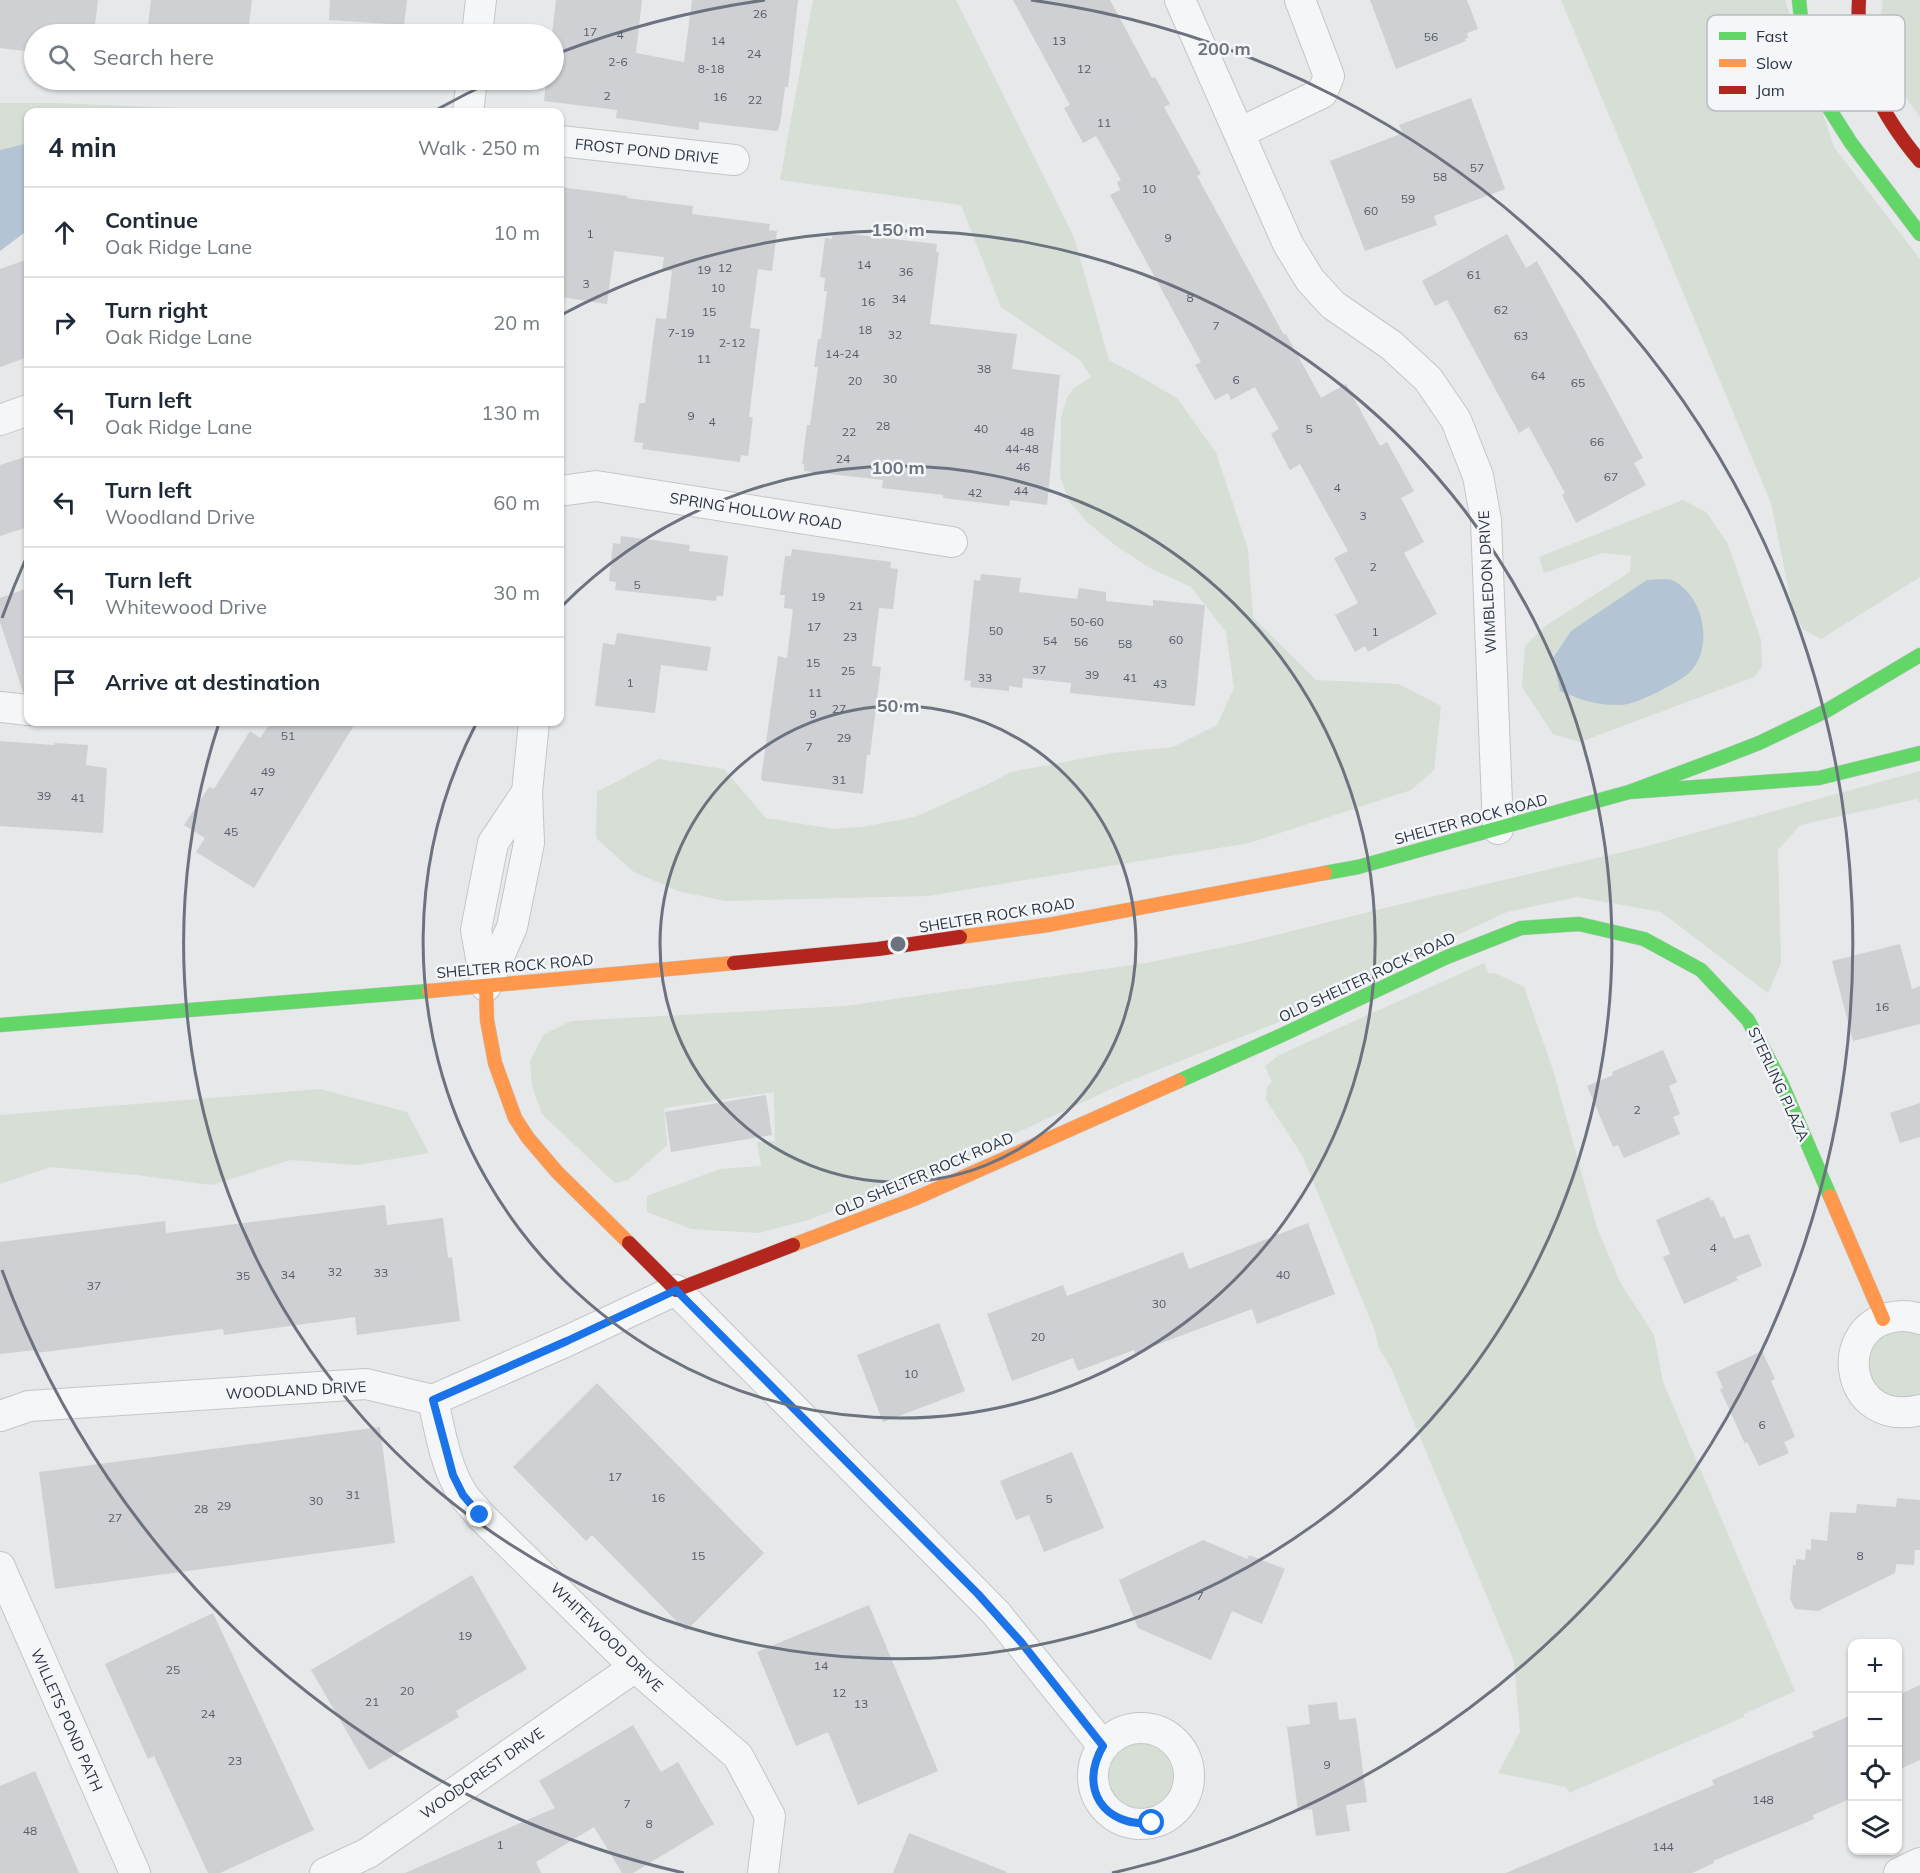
<!DOCTYPE html>
<html lang="en">
<head>
<meta charset="utf-8">
<style>
	:root { --surface:#fff; --page:#f6f6f7; --text:#1f2937; --muted:#747a83; --line:#e0e1e3 }
	body { margin:0; font-family:Mulish,sans-serif; background:var(--page); color:var(--text) }
	.controls { position:absolute; right:18px; bottom:18px; display:grid; overflow:hidden; border-radius:12px; box-shadow:0 2px 4px #0004 }
	.controls button { width:54px; height:54px; display:grid; place-items:center; padding:0; border:0; border-bottom:2px solid var(--line); background:var(--surface); color:var(--text); font:30px sans-serif }
	.stop { position:absolute; width:18px; height:18px; margin:-14px; border:4px solid #1a73e8; border-radius:50%; background:#fff }
	.stop.end { background:#1a73e8; border-color:#fff; box-shadow:0 2px 6px #0008 }
	.list { margin:0; padding:0; list-style:none }
	h2 { display:flex; justify-content:space-between; align-items:center; height:78px; margin:0; padding:0 24px; font-size:26px }
	h2 small { font-size:20px; font-weight:400; color:var(--muted) }
	.list li { display:grid; grid-template-columns:39px 1fr auto; gap:18px; align-items:center; box-sizing:border-box; height:90px; padding:0 24px; border-top:2px solid var(--line) }
	.list b { display:block; font-size:22px; white-space:nowrap }
	.list p { margin:0; font-size:20px; white-space:nowrap; color:var(--muted) }
	.list em { font-size:20px; font-style:normal; color:var(--muted) }
	.icon { flex:none; width:33px; height:33px; fill:none; stroke:currentColor; stroke-width:2; stroke-linecap:round; stroke-linejoin:round }
	.map { position:relative; flex:none; width:1920px; height:1873px; overflow:hidden }
	.search { position:absolute; background:var(--surface); box-shadow:0 2px 4px #0004; left:24px; top:24px; width:540px; height:66px; display:flex; align-items:center; gap:15px; box-sizing:border-box; padding:0 21px; border-radius:33px; color:var(--muted); font-size:22px }
	.panel { position:absolute; background:var(--surface); box-shadow:0 2px 4px #0004; left:24px; top:108px; width:540px; height:618px; border-radius:12px }
	.map>svg:first-child { display:block }
	.green { fill:#d6ded6; fill-rule:evenodd }
	.water { fill:#b4c4d5 }
	.building { fill:#ced0d3 }
	.lines { fill:none; stroke-linecap:round; stroke-linejoin:round }
	.street-casing { stroke:#c4c6c8; stroke-width:32 }
	.fast-casing { stroke:#c4c6c8; stroke-width:15 }
	.slow-casing { stroke:#c4c6c8; stroke-width:15 }
	.jam-casing { stroke:#c4c6c8; stroke-width:15 }
	.street { stroke:#f5f6f7; stroke-width:30 }
	.fast { stroke:#63d668; stroke-width:14 }
	.slow { stroke:#ff974d; stroke-width:14 }
	.jam { stroke:#b3261e; stroke-width:14 }
	.route { stroke:#1a73e8; stroke-width:8 }
	.ring { fill:none; stroke:#6c737f; stroke-width:3 }
	.labels { text-anchor:middle; dominant-baseline:central; stroke-width:5; stroke-linejoin:round; paint-order:stroke }
	.number-label { font-size:12px; fill:#545c69 }
	.street-label { font-size:15px; fill:#2b3445; stroke:#f4f6f9 }
	.key { fill:#f4f6f9; stroke:#b8bcc3; stroke-width:1.5 }
	.key-label { font-size:16px; fill:#2b3445 }
	.centre { fill:#6c737f; stroke:#f4f6f9; stroke-width:3 }
	.ring-label { font-size:18px; text-anchor:middle; font-weight:bold; fill:#6c737f; stroke:#f4f6f9; stroke-width:5; stroke-linejoin:round; paint-order:stroke }
</style>
</head>
<body>
<div class="map">
<svg width="1920" height="1873" viewBox="0 0 1920 1873">
	<rect width="100%" height="100%" fill="#e6e8ea"/>
	<path class="green" d="M813,0h143l118,237 35,123 37,20 32,19 38,54 32,96 5,68 63,63 83,4 42,22 -7,64 -23,20 -162,53 -321,53 -203,5 -47,-10 -44,-19 -38,-34 1,-46 62,-33 65,10 42,49 67,11 29,-2 53,-10 71,-32 25,-13 101,-19 61,-6 44,-22 17,-37 -8,-56 -35,-45 -41,-19 -35,-23 -28,-23 -18,-21 -9,-24 1,-59 6,-20 7,-10 17,-11 -10,-16 -80,-54 -40,-102 -181,-25z
		M1561,0h224l49,147 86,112v318l-99,62 -18,-10 -10,-18 -22,-108z
		M1883,0h37v117l-21,-29 -18,-72z
		M0,103h57l220,9h-249v31l-28,7z
		M1683,500l23,12 22,32 33,96 1,27 -8,10 -174,65 -27,-8 -31,-47 3,-41 19,-19 86,-55 1,-16 -28,-3 -59,20 -5,-16zM1686,591l-115,41 38,-26z
		M1920,771v32l-3,-4 -117,26 -22,25 3,113 -13,30 -107,-81 -84,-15 -70,15 -102,47 -131,65 -152,60 -198,92 -116,44 -50,13 -67,-4 -44,-17v-16l73,-27 41,-3 -4,-24 18,-1 -1,-49 -110,16 3,37 -39,35 -13,3 -73,-69 -10,-28 -2,-25 13,-26 28,-14 274,-15 301,-43 102,-21 145,-36 247,-58z
		M1484,963l5,11 6,-1 29,14 29,83 44,158 24,56 33,51 9,47 132,309 -51,23v3l-175,76 -3,-6 -68,-14 22,-41 -6,-71 -123,-293 -12,-20 -5,-20 -72,-173 -36,-55 1,-13 5,-5 -7,-16 14,-11z
		M320,1089l87,23 22,41 -72,12 -67,-5 -78,25 -75,-10 -86,-8 -51,17v-69z
		M1920,1319v91l-47,-6 -15,-61z
		M1093 1776a48 48 0 1 1 96 0a48 48 0 1 1-96 0Z"/>
	<path class="water" d="M28,143v87l-28,21v-101z
		M1647,580c8,0 21,-2 27,1 31,17 40,68 15,92 -11,10 -52,31 -67,32 -25,1 -40,-5 -62,-14l-7,-33 18,-27z"/>
	<path class="building" d="M0,0h98l-4,34h-60v18l-34,-4z
		M151,0h101l-4,34h-101z
		M330,0h77l-3,25 -75,-5z
		M556,0h86l-6,53 48,9 8,-62h106l-10,87h-3l-5,38h-1l-1,6 -79,-9v8l-83,-12 1,-8 -73,-9 2,-21h8v-46h-2z
		M1013,0h97l42,78 3,-1 15,27 -6,3 37,67 -4,2 87,159 2,-1 35,64 25,-14 34,62 7,-4 27,49 -13,7 23,44 -20,11 33,61 -69,38 -3,-6 -10,6 -20,-37 23,-12 -24,-45 14,-7 -48,-87 -10,6 -19,-36 8,-5 -24,-42 -24,13 -3,-7 -13,7 -20,-35 6,-3 -91,-167 10,-5 -3,-8 4,-2 -25,-44 -13,7 -19,-35 6,-3z
		M1370,0h97l11,29 -11,4 1,5 -3,1 1,2 -70,28z
		M1471,98l34,91 -71,27 3,9 -72,26 -35,-90 73,-28 -4,-8z
		M561,187l67,9 -1,2 66,8 -1,8 78,10 -1,6 8,1 -5,40 -14,-2 -8,59 10,1 -11,88h4l-5,39 -7,-1 -1,7 -98,-13 1,-6 -9,-1 5,-39h6l11,-85 10,1 6,-48 -10,-1 2,-13 -50,-6 -7,53 -47,-7z
		M833,232l104,12 -1,8h3l-9,72 87,10 -5,35 48,6 -13,130 -37,-5 -1,6 -66,-8v-3l-61,-7 1,-8 -79,-9v-7h-2l5,-39h3l8,-58h-4l4,-28h3l6,-48h-3l1,-13 -5,-1 5,-39 7,1z
		M1507,234l19,34 11,-7 106,197 -9,5 12,22 -70,38 -14,-28 3,-2 -36,-66 -10,6 -72,-133 -12,6 -13,-25z
		M28,259v98l-28,10v-98z
		M28,456v71l-28,9v-71z
		M621,536l69,9 -1,6 39,5 -5,40h-6l-1,5 -101,-11 1,-8 -7,-1 4,-38 7,1z
		M792,549l99,13 -1,6 8,1 -5,40 -14,-1 -7,58 9,1 -11,88h-3l-4,39 -100,-13 -2,-2 17,-123 9,2 6,-49 -9,-1 1,-13h-5l5,-39h6z
		M981,574l40,4 -2,14 58,7 2,-11 27,4v9l47,5v-6l52,5 -10,101 -125,-13 1,-10 -48,-5 -1,10 -13,-2v5l-39,-4 1,-6 -7,-1 10,-100 6,1z
		M28,588v104l-1,1 -4,-1 -23,-70v-24z
		M617,633l94,14 -4,24 -46,-6 -6,48 -60,-7 8,-63 12,2z
		M271,722h85l-102,166 -58,-36 9,-14 -21,-13 25,-38 5,2 36,-58 10,7z
		M0,741l54,4 1,-2 33,2 -2,20 21,3 -4,65 -103,-7z
		M1900,944l12,45 8,-3v38l-67,17 -21,-80z
		M1663,1050l14,32 -8,4 11,28 -7,3 7,17 -56,24 -6,-13 -5,2 -26,-61 26,-11 -1,-3z
		M766,1095l6,40 -101,17 -6,-40z
		M1920,1103v34l-20,6 -10,-30z
		M1709,1197l2,4 2,-1 8,18 3,-2 10,23 15,-5 13,32 -26,11 2,3 -54,24 -21,-47 7,-3 -14,-34z
		M385,1205l2,20 56,-7 5,40 4,-1 8,64 -103,14 -2,-18 -131,18 -1,-6 -187,24v-3l-36,4v-112l165,-21 1,12z
		M1308,1223l27,71 -78,30 -5,-15 -117,44 -1,-3 -56,21 -5,-13 -61,23 -25,-67 76,-29 4,11 116,-44 6,17z
		M939,1323l26,68 -82,31 -26,-67z
		M1762,1351l13,28 -4,2 24,56 -11,5 5,11 -30,13 -12,-24 -2,2 -25,-55 3,-1 -7,-16z
		M597,1383l167,170 -78,78 -94,-96 -6,6 -73,-74z
		M380,1427l15,116 -340,46 -16,-117z
		M1072,1452l32,76 -60,24 -15,-37 -13,5 -16,-39z
		M1897,1498l23,2v50h-5l-1,15 -18,-1 -1,9 -77,38 -23,-2 -5,-10 3,-34h3v-6l9,1 1,-11 5,1v-11l16,2 3,-29 26,1 1,-9 39,3z
		M1203,1540l44,19 2,-4 36,14 -23,55 -30,-13 -21,49 -73,-32 -19,-48z
		M472,1575l55,94 -71,42 3,6 -90,53 -58,-100z
		M869,1605l69,166 -80,34 -30,-73 -32,14 -39,-94z
		M213,1613l101,217 -94,43h-12l-54,-117 -6,3 -43,-95z
		M1920,1685v75l-22,10v-75z
		M1337,1702l2,18 17,-2 11,84 -21,3 4,26 -34,5 -4,-27 -14,2 -11,-84 23,-3 -2,-19z
		M1852,1715v83l-39,17 1,4 -101,42 1,2 -22,10h-186l208,-88 -2,-5 102,-43 -2,-5z
		M633,1725l28,47 17,-10 36,62 -81,49h-11l-28,-46 -58,35 5,11h-136l150,-65 -16,-27z
		M35,1771l44,102h-79v-87z
		M909,1833l98,39 -1,1h-113z"/>
	<g class="lines">
		<g class="street-casing">
			<path id="street" d="M1180,0l108,244 22,36 23,25 58,40 37,34 28,41 22,56 8,44 12,309
				M477,34l4,-34
				M468,112l4,-32
				M1239,133l83,-40 7,-17 -29,-76
				M560,141l174,19
				M0,420l28,-10
				M560,491l36,-5 356,56
				M0,707l28,3
				M527,792l-34,51 -17,87 10,56 26,-59 17,-84 -2,-51 7,-70
				M1920,1319c-11,-4 -21,-4 -32,-1 -56,14 -42,110 32,92
				M433,1400c7,31 12,65 29,93 5,8 12,14 18,22l155,152 103,89 32,60 -7,57
				M0,1416l29,-10 337,-22 67,16 134,-59 109,-51 320,323 107,133
				M0,1567l135,306
				M1093 1776a48 48 0 1 1 96 0a48 48 0 1 1-96 0Z
				M325,1873l43,-20 267,-186
				M1899,1873l21,-10"/>
		</g>
		<g class="fast-casing">
			<path id="fast" d="M1799,0l4,37 22,65 26,41 69,91
				M1629,792l190,-14 101,-25
				M1325,873l33,-6 271,-75 94,-35 36,-14 67,-32 94,-56
				M0,1025l429,-34
				M1179,1081l103,-46 165,-78 74,-29 58,-4 65,15 57,31 47,50 33,62 49,114"/>
		</g>
		<g class="slow-casing">
			<path id="slow" d="M960,937l88,-12 277,-52
				M486,986l1,34 8,43 20,55 13,20 29,34 72,71
				M429,991l305,-28
				M1830,1196l53,123
				M793,1245l121,-46 265,-118"/>
		</g>
		<g class="jam-casing">
			<path id="jam" d="M1859,0c-4,65 20,112 61,161
				M734,963l144,-14 82,-12
				M629,1243l47,47 117,-45"/>
		</g>
		<use href="#street" class="street"/>
		<use href="#fast" class="fast"/>
		<use href="#slow" class="slow"/>
		<use href="#jam" class="jam"/>
	</g>
	<g class="lines">
		<path class="route" d="M480,1515l-17,-20 -10,-20 -20,-75 134,-59 109,-51 302,304 43,48 82,104c-25,43 1,81 49,77"/>
	</g>
	<g class="ring">
		<circle cx="898" cy="944" r="238"/>
		<path d="M561 607A476 476 0 1 1 476 724"/>
		<path d="M563 314A714 714 0 1 1 219 723"/>
		<path d="M684 1873A953 953 0 0 1 2 1270M2 618A953 953 0 0 1 27 556M436 110A953 953 0 0 1 495 80M556 54A953 953 0 0 1 765 0M1031 0A953 953 0 0 1 1112 1873"/>
	</g>
	<g class="labels">
		<g class="number-label">
			<text x="760" y="13">26</text>
			<text x="590" y="31">17</text>
			<text x="620" y="34">4</text>
			<text x="1431" y="36">56</text>
			<text x="718" y="40">14</text>
			<text x="1059" y="40">13</text>
			<text x="754" y="53">24</text>
			<text x="618" y="61">2-6</text>
			<text x="711" y="68">8-18</text>
			<text x="1084" y="68">12</text>
			<text x="607" y="95">2</text>
			<text x="720" y="96">16</text>
			<text x="755" y="99">22</text>
			<text x="1104" y="122">11</text>
			<text x="1477" y="167">57</text>
			<text x="1440" y="176">58</text>
			<text x="1149" y="188">10</text>
			<text x="1408" y="198">59</text>
			<text x="1371" y="210">60</text>
			<text x="590" y="233">1</text>
			<text x="1168" y="237">9</text>
			<text x="864" y="264">14</text>
			<text x="725" y="267">12</text>
			<text x="704" y="269">19</text>
			<text x="906" y="271">36</text>
			<text x="1474" y="274">61</text>
			<text x="586" y="283">3</text>
			<text x="718" y="287">10</text>
			<text x="1190" y="297">8</text>
			<text x="899" y="298">34</text>
			<text x="868" y="301">16</text>
			<text x="1501" y="309">62</text>
			<text x="709" y="311">15</text>
			<text x="1216" y="325">7</text>
			<text x="865" y="329">18</text>
			<text x="681" y="332">7-19</text>
			<text x="895" y="334">32</text>
			<text x="1521" y="335">63</text>
			<text x="732" y="342">2-12</text>
			<text x="842" y="353">14-24</text>
			<text x="704" y="358">11</text>
			<text x="984" y="368">38</text>
			<text x="1538" y="375">64</text>
			<text x="890" y="378">30</text>
			<text x="1236" y="379">6</text>
			<text x="855" y="380">20</text>
			<text x="1578" y="382">65</text>
			<text x="691" y="415">9</text>
			<text x="712" y="421">4</text>
			<text x="883" y="425">28</text>
			<text x="981" y="428">40</text>
			<text x="1309" y="428">5</text>
			<text x="849" y="431">22</text>
			<text x="1027" y="431">48</text>
			<text x="1597" y="441">66</text>
			<text x="1022" y="448">44-48</text>
			<text x="843" y="458">24</text>
			<text x="1023" y="466">46</text>
			<text x="1611" y="476">67</text>
			<text x="1337" y="487">4</text>
			<text x="1021" y="490">44</text>
			<text x="975" y="492">42</text>
			<text x="1363" y="515">3</text>
			<text x="1373" y="566">2</text>
			<text x="637" y="584">5</text>
			<text x="818" y="596">19</text>
			<text x="856" y="605">21</text>
			<text x="1087" y="621">50-60</text>
			<text x="814" y="626">17</text>
			<text x="996" y="630">50</text>
			<text x="1375" y="631">1</text>
			<text x="850" y="636">23</text>
			<text x="1176" y="639">60</text>
			<text x="1050" y="640">54</text>
			<text x="1081" y="641">56</text>
			<text x="1125" y="643">58</text>
			<text x="813" y="662">15</text>
			<text x="1039" y="669">37</text>
			<text x="848" y="670">25</text>
			<text x="1092" y="674">39</text>
			<text x="985" y="677">33</text>
			<text x="1130" y="677">41</text>
			<text x="630" y="682">1</text>
			<text x="1160" y="683">43</text>
			<text x="815" y="692">11</text>
			<text x="839" y="708">27</text>
			<text x="813" y="713">9</text>
			<text x="288" y="735">51</text>
			<text x="844" y="737">29</text>
			<text x="809" y="746">7</text>
			<text x="268" y="771">49</text>
			<text x="839" y="779">31</text>
			<text x="257" y="791">47</text>
			<text x="44" y="795">39</text>
			<text x="78" y="797">41</text>
			<text x="231" y="831">45</text>
			<text x="1882" y="1006">16</text>
			<text x="1637" y="1109">2</text>
			<text x="1713" y="1247">4</text>
			<text x="335" y="1271">32</text>
			<text x="381" y="1272">33</text>
			<text x="288" y="1274">34</text>
			<text x="1283" y="1274">40</text>
			<text x="243" y="1275">35</text>
			<text x="94" y="1285">37</text>
			<text x="1159" y="1303">30</text>
			<text x="1038" y="1336">20</text>
			<text x="911" y="1373">10</text>
			<text x="1762" y="1424">6</text>
			<text x="615" y="1476">17</text>
			<text x="353" y="1494">31</text>
			<text x="658" y="1497">16</text>
			<text x="1049" y="1498">5</text>
			<text x="316" y="1500">30</text>
			<text x="224" y="1505">29</text>
			<text x="201" y="1508">28</text>
			<text x="115" y="1517">27</text>
			<text x="698" y="1555">15</text>
			<text x="1860" y="1555">8</text>
			<text x="1200" y="1595">7</text>
			<text x="465" y="1635">19</text>
			<text x="821" y="1665">14</text>
			<text x="173" y="1669">25</text>
			<text x="407" y="1690">20</text>
			<text x="839" y="1692">12</text>
			<text x="372" y="1701">21</text>
			<text x="861" y="1703">13</text>
			<text x="208" y="1713">24</text>
			<text x="235" y="1760">23</text>
			<text x="1327" y="1764">9</text>
			<text x="1763" y="1799">148</text>
			<text x="627" y="1803">7</text>
			<text x="649" y="1823">8</text>
			<text x="30" y="1830">48</text>
			<text x="500" y="1844">1</text>
			<text x="1663" y="1846">144</text>
		</g>
		<g class="street-label">
			<text transform="translate(647 151) rotate(6)">FROST POND DRIVE</text>
			<text transform="translate(756 511) rotate(9)">SPRING HOLLOW ROAD</text>
			<text transform="translate(1487 582) rotate(-93)">WIMBLEDON DRIVE</text>
			<text transform="translate(1471 819) rotate(-15)">SHELTER ROCK ROAD</text>
			<text transform="translate(997 915) rotate(-9)">SHELTER ROCK ROAD</text>
			<text transform="translate(515 966) rotate(-5)">SHELTER ROCK ROAD</text>
			<text transform="translate(1367 977) rotate(-25)">OLD SHELTER ROCK ROAD</text>
			<text transform="translate(1779 1084) rotate(65)">STERLING PLAZA</text>
			<text transform="translate(924 1174) rotate(-23)">OLD SHELTER ROCK ROAD</text>
			<text transform="translate(296 1390) rotate(-3)">WOODLAND DRIVE</text>
			<text transform="translate(607 1637) rotate(44)">WHITEWOOD DRIVE</text>
			<text transform="translate(67 1720) rotate(66)">WILLETS POND PATH</text>
			<text transform="translate(482 1773) rotate(-35)">WOODCREST DRIVE</text>
		</g>
	</g>
	<rect x="1707" y="15" width="198" height="96" rx="9" class="key"/>
	<rect x="1719" y="32" width="27" height="8" fill="#63d668"/>
	<rect x="1719" y="59" width="27" height="8" fill="#ff974d"/>
	<rect x="1719" y="86" width="27" height="8" fill="#b3261e"/>
	<g class="key-label">
		<text x="1756" y="42">Fast</text>
		<text x="1756" y="69">Slow</text>
		<text x="1756" y="96">Jam</text>
	</g>
	<circle cx="898" cy="944" r="9" class="centre"/>
	<g class="ring-label">
		<text x="1224" y="55">200 m</text>
		<text x="898" y="236">150 m</text>
		<text x="898" y="474">100 m</text>
		<text x="898" y="712">50 m</text>
	</g>
</svg>
<div class="controls">
<button>+</button>
<button>−</button>
<button><svg class="icon" aria-label="locate" viewBox="0 0 24 24"><circle cx="12" cy="12" r="6"/><path d="M12 2v4M12 18v4M2 12h4M18 12h4"/></svg></button>
<button><svg class="icon" aria-label="layers" viewBox="0 0 24 24"><path d="M12 4l9 5-9 5-9-5zM3 14l9 5 9-5"/></svg></button>
</div>
<div class="stop" style="left:1152px;top:1823px"></div>
<div class="stop end" style="left:480px;top:1515px"></div>
<div class="search"><svg class="icon" aria-label="search" viewBox="0 0 24 24"><circle cx="10" cy="10" r="6"/><path d="M15 15l6 6"/></svg>Search here</div>
<section class="panel">
<h2>4 min<small>Walk · 250 m</small></h2>
<ul class="list">
<li><svg class="icon" aria-label="ahead" viewBox="0 0 24 24"><path d="M12 20V5M6 11l6-6 6 6"/></svg><div><b>Continue</b><p>Oak Ridge Lane</p></div><em>10 m</em></li>
<li><svg class="icon" aria-label="right" viewBox="0 0 24 24"><path d="M7 20v-9h11M14 6l5 5-5 5"/></svg><div><b>Turn right</b><p>Oak Ridge Lane</p></div><em>20 m</em></li>
<li><svg class="icon" aria-label="left" viewBox="0 0 24 24"><path d="M17 20v-9H6M10 6l-5 5 5 5"/></svg><div><b>Turn left</b><p>Oak Ridge Lane</p></div><em>130 m</em></li>
<li><svg class="icon" aria-label="left" viewBox="0 0 24 24"><path d="M17 20v-9H6M10 6l-5 5 5 5"/></svg><div><b>Turn left</b><p>Woodland Drive</p></div><em>60 m</em></li>
<li><svg class="icon" aria-label="left" viewBox="0 0 24 24"><path d="M17 20v-9H6M10 6l-5 5 5 5"/></svg><div><b>Turn left</b><p>Whitewood Drive</p></div><em>30 m</em></li>
<li><svg class="icon" aria-label="arrive" viewBox="0 0 24 24"><path d="M6 21V4h12l-3 4 3 4H6"/></svg><div><b>Arrive at destination</b></div></li>
</ul>
</section>
</div>
</body>
</html>
